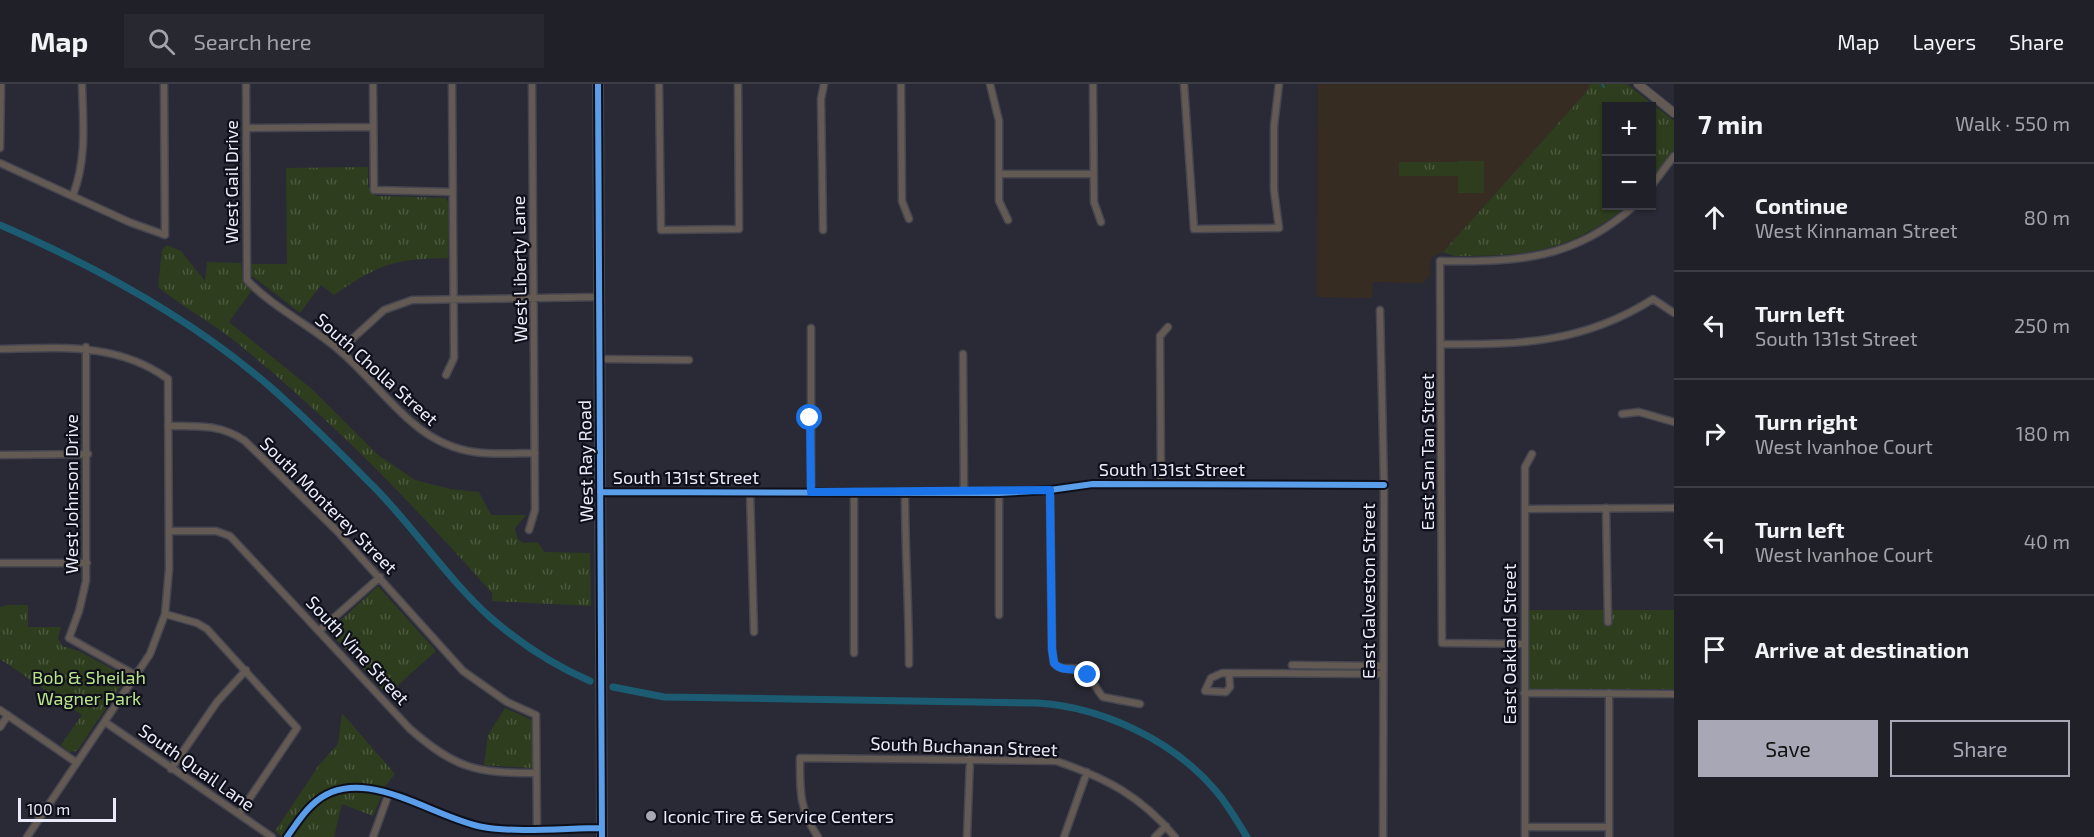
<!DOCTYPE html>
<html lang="en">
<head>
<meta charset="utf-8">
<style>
	:root { --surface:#202028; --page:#282830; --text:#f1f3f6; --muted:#a2a3a8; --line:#3d3e45; --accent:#a7a7b5 }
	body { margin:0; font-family:"Exo 2",sans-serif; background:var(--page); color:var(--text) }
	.controls { position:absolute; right:18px; top:18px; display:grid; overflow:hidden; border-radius:0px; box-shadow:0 2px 4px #0004 }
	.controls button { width:54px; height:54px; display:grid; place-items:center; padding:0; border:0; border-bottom:2px solid var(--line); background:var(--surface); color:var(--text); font:30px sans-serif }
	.scale { position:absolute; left:18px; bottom:15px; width:98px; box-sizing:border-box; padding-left:6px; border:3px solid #eaebfa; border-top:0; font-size:16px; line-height:21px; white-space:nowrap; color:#eaebfa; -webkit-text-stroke:4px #0f0f19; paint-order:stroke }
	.stop { position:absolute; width:18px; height:18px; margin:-14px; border:4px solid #1a73e8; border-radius:50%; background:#fff }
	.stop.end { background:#1a73e8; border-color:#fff; box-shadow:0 2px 6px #0008 }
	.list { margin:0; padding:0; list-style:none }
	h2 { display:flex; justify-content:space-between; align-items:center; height:78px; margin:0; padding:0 24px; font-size:26px }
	h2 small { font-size:20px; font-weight:400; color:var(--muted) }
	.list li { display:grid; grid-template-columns:39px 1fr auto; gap:18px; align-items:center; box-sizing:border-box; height:108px; padding:0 24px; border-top:2px solid var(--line) }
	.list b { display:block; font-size:22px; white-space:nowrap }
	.list p { margin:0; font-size:20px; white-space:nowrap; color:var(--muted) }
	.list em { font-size:20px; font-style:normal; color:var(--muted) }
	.actions { display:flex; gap:12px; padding:18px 24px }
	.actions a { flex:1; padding:14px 0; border:2px solid var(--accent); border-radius:0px; text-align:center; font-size:21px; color:var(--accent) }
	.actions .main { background:var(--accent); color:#111 }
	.icon { flex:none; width:33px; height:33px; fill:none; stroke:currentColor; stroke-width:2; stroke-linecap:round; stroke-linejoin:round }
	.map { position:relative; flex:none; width:1674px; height:753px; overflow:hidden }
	header { display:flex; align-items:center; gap:36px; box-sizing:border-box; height:84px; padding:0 30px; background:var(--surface); border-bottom:2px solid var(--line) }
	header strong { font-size:28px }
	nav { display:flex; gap:33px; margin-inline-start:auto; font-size:21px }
	.search { width:420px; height:54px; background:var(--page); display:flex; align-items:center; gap:15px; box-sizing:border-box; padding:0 21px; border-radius:0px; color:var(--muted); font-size:22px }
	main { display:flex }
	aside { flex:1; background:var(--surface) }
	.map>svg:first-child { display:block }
	.education { fill:#372c21 }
	.grass { fill:#2d3d1d }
	.park { fill:url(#park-tufts) }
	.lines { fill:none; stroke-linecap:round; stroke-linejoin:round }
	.stream { stroke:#1b5c72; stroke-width:2 }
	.canal { stroke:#1b5c72; stroke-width:7 }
	.minor-casing { stroke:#464651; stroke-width:9 }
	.tertiary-casing { stroke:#464651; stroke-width:10 }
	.primary-casing { stroke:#464651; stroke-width:12 }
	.minor { stroke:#635a53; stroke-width:6 }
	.tertiary { stroke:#635a53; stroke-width:8 }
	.primary { stroke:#6a5c4d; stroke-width:9 }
	.cycleway-casing { stroke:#0f0f19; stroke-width:10 }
	.cycleway { stroke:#5a9eea; stroke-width:6 }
	.route { stroke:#1a73e8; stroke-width:8 }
	.poi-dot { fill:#a7a7b5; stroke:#0f0f19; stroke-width:2 }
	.labels { text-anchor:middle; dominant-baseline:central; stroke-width:4.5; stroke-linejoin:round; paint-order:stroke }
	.street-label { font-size:18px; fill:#eaebfa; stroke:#0f0f19 }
	.park-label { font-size:18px; fill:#b8e58b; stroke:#0f0f19 }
	.poi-label { font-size:18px; fill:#eaebfa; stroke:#0f0f19; text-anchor:start }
</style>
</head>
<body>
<header>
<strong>Map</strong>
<div class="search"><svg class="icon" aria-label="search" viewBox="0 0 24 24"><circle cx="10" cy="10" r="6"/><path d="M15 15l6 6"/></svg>Search here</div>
<nav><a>Map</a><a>Layers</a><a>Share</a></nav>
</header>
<main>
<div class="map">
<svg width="1674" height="753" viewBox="0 0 1674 753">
	<defs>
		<pattern id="park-tufts" width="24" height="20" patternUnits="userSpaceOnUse" patternTransform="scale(1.5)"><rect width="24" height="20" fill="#2d3d1d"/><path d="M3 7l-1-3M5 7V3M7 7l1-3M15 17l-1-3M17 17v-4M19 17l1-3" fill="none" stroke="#4c593f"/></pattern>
	</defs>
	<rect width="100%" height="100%" fill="#2a2a36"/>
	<path class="education" d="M1318,0h272l-3,7 -144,161 -11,5 -3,12 2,4 -8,10 -50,-1 -1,16 -55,-1z"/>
	<path class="grass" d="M1458,77h26v32h-26z"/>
	<path class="park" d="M1590,0h37l47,37v29l-22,29v-73h-46v100h22l-3,2c-59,45 -99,48 -170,48l-12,-4 144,-161z
		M1399,78h59v14h-59z
		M368,83v20l9,9 69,2 3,6 -1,54c-55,1 -69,6 -114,37l-13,-10 -21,28 -49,-38v-11h36l-1,-96z
		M167,161l14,6 24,30 2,-19 34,1 2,19 9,8 -23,32 84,68 65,65 37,25 35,9 29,3 12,23h35l-11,13 2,10 6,5 14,-1 8,10 45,1 1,53 -99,-5v-8c-80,-90 -162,-175 -256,-251 -25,-20 -53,-35 -78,-55l4,-37z
		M378,502l58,65 -49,44 -58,-64z
		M7,521h21v22h33l-3,11 4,8 17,5 48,26 -50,74 -8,1 -8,-7 21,-30 -82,-56v-52z
		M1529,526h145v79h-145z
		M505,624l27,12v48l-48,-3 4,-30z
		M342,629l53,61 -9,11 -13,31 -31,-12 -8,33h-51l-8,-6 44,-66 19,-21z"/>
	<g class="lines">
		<path class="stream" d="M1602,0l2,3"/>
		<path class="canal" d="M0,141c95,41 189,92 268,160 37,32 71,67 105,101 41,41 76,95 118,132 30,26 62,47 99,63
			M613,603l51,10 373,6c65,4 136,37 179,88 12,14 21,30 31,46"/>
		<g class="minor-casing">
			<path id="minor" d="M246,0l1,196c25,27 63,45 92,70 44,37 74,94 136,102 20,3 41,1 60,1
				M373,0l1,106 79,2
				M659,0l2,146 78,-1 -1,-145
				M901,0l1,117 7,18
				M990,0l9,37v80l9,19
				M1093,0l1,118 7,20
				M1184,0l10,145 85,-1 -5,-38v-64l5,-42
				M246,44l127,-1
				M0,64l1,-64
				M0,79l129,59 36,13 -1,-151
				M1000,90h93
				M1652,101l22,-29
				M73,111c14,-36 10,-73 9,-111
				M823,146l-2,-131 3,-15
				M1380,226l4,175 -1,352
				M1442,260c78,1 142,-1 211,-45l21,14
				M86,263v234l-7,30 -10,27 68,38
				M0,265c59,-1 117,-7 168,30l1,190 -4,45 -15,40 -123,183
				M340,266l44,-40 28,-10 186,-3
				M963,270l1,139
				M599,275l90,1
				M446,291l8,-17 -2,-274
				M1622,330l17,-2 35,10
				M168,342c29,0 53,-2 77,15l92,90 126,140 44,31 29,13 1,113
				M0,371l88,-1
				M1161,399l-1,-147 8,-9
				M1050,406l2,159 2,14c8,10 18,2 28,7 9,5 14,20 21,27l37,7
				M600,408l399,1 51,-3 43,-6 291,1
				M750,408l4,140
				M811,408v-164
				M854,408v161
				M905,408c0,58 4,115 4,172
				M1606,424l2,114
				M1525,425l149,-1
				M529,446l6,-20 -3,-426
				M169,447h47l14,5 180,193c46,40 66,44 126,44
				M0,479h87
				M165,530l32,9 10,6 90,99 -58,86
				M999,531v-122
				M320,546l60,-53
				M1524,560l-82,-1 -2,-382c77,1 134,-1 194,-55
				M1292,581l90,1
				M1229,590l1,13 -4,5 -21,-1 6,-13 11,-5 160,1
				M1524,609l150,1
				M0,626l77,53
				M105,638l167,115
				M0,643l8,-12
				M171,685l46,-67 29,-32
				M1525,743h84
				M287,753c8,-11 15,-23 25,-32 47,-46 120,13 171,22 34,6 84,1 119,1
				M373,753l16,-44
				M818,753c-19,-28 -18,-46 -18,-79l256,3c50,17 85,35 119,76
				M967,753l3,-78
				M1064,753l23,-65
				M1155,753l11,-11
				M1525,753v-370l7,-13
				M1609,753v-144"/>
		</g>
		<g class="tertiary-casing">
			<path id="tertiary" d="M1638,0l36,29"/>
		</g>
		<g class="primary-casing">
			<path id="primary" d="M598,0l4,753"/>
		</g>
		<use href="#minor" class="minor"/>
		<use href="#tertiary" class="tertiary"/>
		<use href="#primary" class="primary"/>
		<g class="cycleway-casing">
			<path id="cycleway" d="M598,0l4,753
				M600,408l399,1 51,-3 43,-6 291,1
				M287,753c8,-11 15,-23 25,-32 47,-46 120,13 171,22 34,6 84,1 119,1"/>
		</g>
		<use href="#cycleway" class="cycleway"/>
	</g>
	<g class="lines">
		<path class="route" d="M810,334l1,74 239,-2 2,159 2,14c8,11 24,2 34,12"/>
	</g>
	<circle class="poi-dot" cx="651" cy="732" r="6"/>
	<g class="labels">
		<g class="street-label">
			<text transform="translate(231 98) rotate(-90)">West Gail Drive</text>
			<text transform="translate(519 185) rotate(-91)">West Liberty Lane</text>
			<text transform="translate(377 285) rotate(42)">South Cholla Street</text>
			<text transform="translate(1427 368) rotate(-90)">East San Tan Street</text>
			<text transform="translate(585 377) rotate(-91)">West Ray Road</text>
			<text x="1172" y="385">South 131st Street</text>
			<text x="686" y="393">South 131st Street</text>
			<text transform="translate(71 410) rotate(-90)">West Johnson Drive</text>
			<text transform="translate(329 421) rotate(45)">South Monterey Street</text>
			<text transform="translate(1368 507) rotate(-90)">East Galveston Street</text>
			<text transform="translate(1509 560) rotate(-90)">East Oakland Street</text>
			<text transform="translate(358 566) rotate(47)">South Vine Street</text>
			<text transform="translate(964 662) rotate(2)">South Buchanan Street</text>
			<text transform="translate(197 683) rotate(35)">South Quail Lane</text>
		</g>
		<g class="park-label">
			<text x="89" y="593">Bob &amp; Sheilah<tspan x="89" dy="21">Wagner Park</tspan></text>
		</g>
		<g class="poi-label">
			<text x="663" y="732">Iconic Tire &amp; Service Centers</text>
		</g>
	</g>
</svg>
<div class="controls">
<button>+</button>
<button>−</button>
</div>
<div class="scale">100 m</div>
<div class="stop" style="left:810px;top:334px"></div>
<div class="stop end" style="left:1088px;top:591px"></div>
</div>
<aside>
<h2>7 min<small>Walk · 550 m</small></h2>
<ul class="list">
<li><svg class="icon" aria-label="ahead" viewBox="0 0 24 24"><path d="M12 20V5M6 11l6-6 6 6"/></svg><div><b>Continue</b><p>West Kinnaman Street</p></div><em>80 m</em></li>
<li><svg class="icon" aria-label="left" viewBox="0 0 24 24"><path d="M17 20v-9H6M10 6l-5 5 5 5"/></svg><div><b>Turn left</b><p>South 131st Street</p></div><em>250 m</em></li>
<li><svg class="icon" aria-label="right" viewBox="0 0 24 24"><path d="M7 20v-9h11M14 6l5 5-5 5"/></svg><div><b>Turn right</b><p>West Ivanhoe Court</p></div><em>180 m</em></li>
<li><svg class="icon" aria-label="left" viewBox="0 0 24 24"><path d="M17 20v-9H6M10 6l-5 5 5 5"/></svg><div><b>Turn left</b><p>West Ivanhoe Court</p></div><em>40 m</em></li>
<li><svg class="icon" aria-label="arrive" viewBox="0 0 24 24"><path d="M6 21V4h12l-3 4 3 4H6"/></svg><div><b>Arrive at destination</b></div></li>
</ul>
<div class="actions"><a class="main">Save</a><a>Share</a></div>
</aside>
</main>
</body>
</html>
